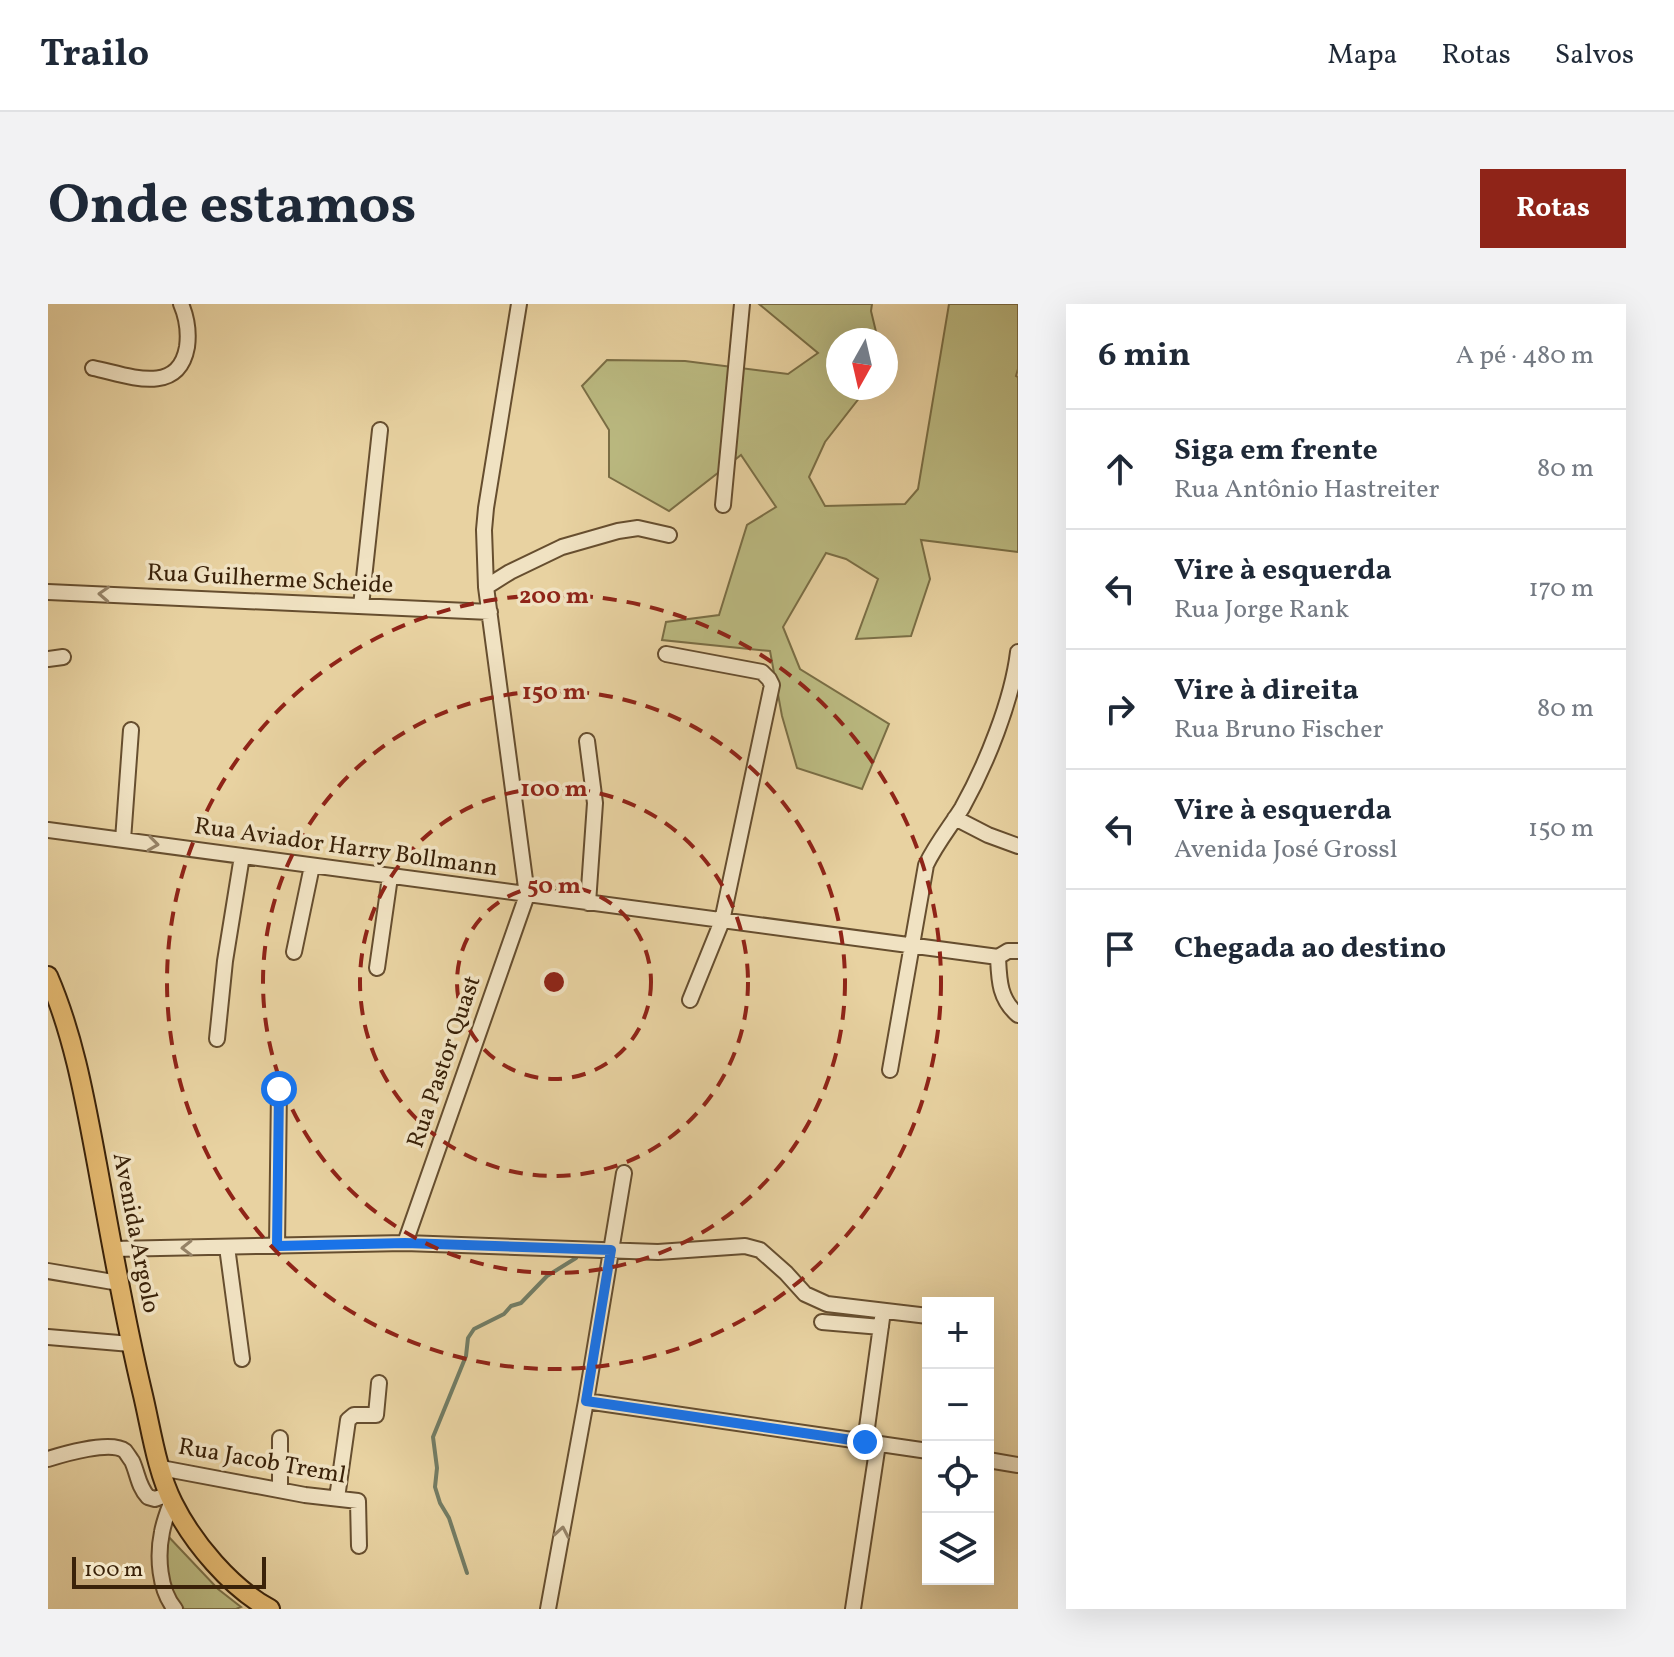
<!DOCTYPE html>
<html lang="pt">
<head>
<meta charset="utf-8">
<style>
	:root { --surface:#fff; --page:#f2f2f3; --text:#1f2937; --muted:#747a83; --line:#e0e1e3; --accent:#8f2418 }
	body { margin:0; font-family:Vollkorn,serif; background:var(--page); color:var(--text) }
	.controls { position:absolute; right:24px; bottom:24px; display:grid; overflow:hidden; border-radius:0px; box-shadow:0 8px 32px #0002 }
	.controls button { width:72px; height:72px; display:grid; place-items:center; padding:0; border:0; border-bottom:2px solid var(--line); background:var(--surface); color:var(--text); font:40px sans-serif }
	.compass { position:absolute; left:778px; top:24px; width:72px; height:72px; border-radius:50%; background:var(--surface); box-shadow:0 8px 32px #0002; rotate:188deg }
	.scale { position:absolute; left:24px; bottom:20px; width:194px; box-sizing:border-box; padding-left:8px; border:4px solid #3a2209; border-top:0; font-size:22px; line-height:28px; white-space:nowrap; color:#3a2209; -webkit-text-stroke:6px #f0e2c2; paint-order:stroke }
	.stop { position:absolute; width:24px; height:24px; margin:-18px; border:6px solid #1a73e8; border-radius:50%; background:#fff }
	.stop.end { background:#1a73e8; border-color:#fff; box-shadow:0 2px 8px #0008 }
	.list { margin:0; padding:0; list-style:none }
	h2 { display:flex; justify-content:space-between; align-items:center; height:104px; margin:0; padding:0 32px; font-size:34px }
	h2 small { font-size:26px; font-weight:400; color:var(--muted) }
	.list li { display:grid; grid-template-columns:52px 1fr auto; gap:24px; align-items:center; box-sizing:border-box; height:120px; padding:0 32px; border-top:2px solid var(--line) }
	.list b { display:block; font-size:30px; white-space:nowrap }
	.list p { margin:0; font-size:26px; white-space:nowrap; color:var(--muted) }
	.list em { font-size:26px; font-style:normal; color:var(--muted) }
	.icon { flex:none; width:44px; height:44px; fill:none; stroke:currentColor; stroke-width:2; stroke-linecap:round; stroke-linejoin:round }
	.map { position:relative; flex:none; width:970px; height:1305px; overflow:hidden; border-radius:0px }
	header { display:flex; align-items:center; gap:48px; box-sizing:border-box; height:112px; padding:0 40px; background:var(--surface); border-bottom:2px solid var(--line) }
	header strong { font-size:38px }
	nav { display:flex; gap:44px; margin-inline-start:auto; font-size:28px }
	.intro { display:flex; align-items:center; justify-content:space-between; box-sizing:border-box; height:192px; padding:0 48px }
	h1 { margin:0; font-size:56px }
	.button { padding:20px 36px; border-radius:0px; background:var(--accent); color:#fff; font-size:28px; font-weight:700 }
	main { display:flex; gap:48px; padding:0 48px }
	aside { flex:1; background:var(--surface); border-radius:0px; box-shadow:0 8px 32px #0002 }
	.map>svg:first-child { display:block }
	.green { fill:#bbba81; stroke:#7a6e45; stroke-width:2 }
	.lines { fill:none; stroke-linecap:round; stroke-linejoin:round }
	.stream { stroke:#727c64; stroke-width:4 }
	.minor-casing { stroke:#664e2f; stroke-width:18 }
	.major-casing { stroke:#3a2209; stroke-width:22 }
	.minor { stroke:#f0e2c2; stroke-width:14 }
	.major { stroke:#e4b970; stroke-width:18 }
	.oneway { stroke:#958266 }
	.route { stroke:#1a73e8; stroke-width:10 }
	.ring { fill:none; stroke:#8f2418; stroke-width:4; stroke-dasharray:14 10 }
	.labels { text-anchor:middle; dominant-baseline:central; stroke-width:7; stroke-linejoin:round; paint-order:stroke }
	.street-label { font-size:24px; fill:#3a2209; stroke:#f0e2c2 }
	.centre { fill:#8f2418; stroke:#f0e2c2; stroke-width:4 }
	.ring-label { font-size:24px; text-anchor:middle; font-weight:bold; fill:#8f2418; stroke:#f0e2c2; stroke-width:7; stroke-linejoin:round; paint-order:stroke }
</style>
</head>
<body>
<header>
<strong>Trailo</strong>
<nav><a>Mapa</a><a>Rotas</a><a>Salvos</a></nav>
</header>
<div class="intro"><h1>Onde estamos</h1><a class="button">Rotas</a></div>
<main>
<div class="map">
<svg width="970" height="1305" viewBox="0 0 970 1305">
	<rect width="100%" height="100%" fill="#e8d2a1"/>
	<filter id="stains"><feTurbulence type="fractalNoise" baseFrequency=".0025" numOctaves="4"/><feColorMatrix values="0 0 0 0 .2 0 0 0 0 .09 0 0 0 0 .02 0 0 0 .5 -.17"/></filter>
	<radialGradient id="worn" r=".72"><stop offset=".6" stop-color="#630" stop-opacity="0"/><stop offset="1" stop-color="#630" stop-opacity=".3"/></radialGradient>
	<path class="green" d="M711,0h113l-1,7 7,29h-40v48h29l-42,54 -16,35 16,29 80,-2 13,-15 31,-185h69v65l-2,7 2,1v175l-97,-12 9,39 -19,57 -55,3 22,-60 -32,-20 -20,-6 -43,74 17,42 89,55 -27,65 -65,-21 -15,-52 -12,-65 -108,-11 4,-18 53,-7 28,-90 29,-18 -35,-52 -72,56 -60,-34v-47l-27,-44 25,-26 78,1 103,13 30,-21z
		M118,1230l52,55 23,18 -5,2h-52c-20,-20 -19,-49 -18,-75z"/>
	<g class="lines">
		<path class="stream" d="M419,1269l-18,-55 -9,-15 -5,-16 2,-19 -4,-31 33,-81 2,-18 6,-9 30,-15 7,-8 10,-3 26,-27 29,-18"/>
		<g class="minor-casing">
			<path id="minor" d="M45,64c34,7 85,29 94,-21 2,-15 0,-29 -6,-43
				M675,201l19,-201
				M438,283l24,-15 52,-25 56,-16 20,-3 31,7
				M0,288l442,20
				M313,302l19,-176
				M618,350l96,18 7,7 3,6 -50,236 -32,79
				M0,355l15,-2
				M539,437l8,62 -7,100
				M907,514l33,17 30,11
				M0,526l950,127 10,-6h10
				M75,536l8,-110
				M246,648l18,-86
				M950,653c1,22 1,42 20,58
				M329,664l13,-91
				M169,735l8,-78 17,-105
				M842,766l36,-205c10,-21 24,-38 36,-57 24,-43 50,-107 56,-156
				M357,939l122,-348 -41,-308 -2,-57 2,-22 33,-204
				M229,942l2,-157
				M179,943l15,112
				M65,945l292,-6 253,9 87,-6 15,4 26,23 19,21 22,10 101,12
				M0,967l71,12
				M774,1018l59,5
				M0,1033l83,7
				M538,1097l342,50
				M817,1138l18,-131
				M0,1155c16,-5 63,-19 77,-8 1,1 6,9 7,10 6,13 6,25 16,36l7,2 14,-5
				M940,1156l30,5
				M113,1164l144,27 53,6 1,45
				M232,1186v-52
				M289,1194l11,-78 6,-5h22l3,-32
				M124,1196c-4,11 -8,21 -10,32 -5,24 -3,58 13,77
				M500,1305l38,-208 38,-228
				M805,1305l25,-165"/>
		</g>
		<g class="major-casing">
			<path id="major" d="M0,672c26,60 37,124 49,188 14,76 27,152 45,227 9,37 14,78 31,112 20,40 58,85 97,106"/>
		</g>
		<use href="#minor" class="minor"/>
		<use href="#major" class="major"/>
	</g>
	<defs><path id="oneway-chevron" d="M-2-3.5L2.5 0L-2 3.5" fill="none" stroke-width="1.6" stroke-linecap="round" stroke-linejoin="round" transform="scale(2)"/></defs>
	<g class="oneway">
		<use href="#oneway-chevron" transform="translate(56 290) rotate(-177)"/>
		<use href="#oneway-chevron" transform="translate(105 540) rotate(8)"/>
		<use href="#oneway-chevron" transform="translate(139 944) rotate(179)"/>
		<use href="#oneway-chevron" transform="translate(514 1228) rotate(-80)"/>
	</g>
	<g class="lines">
		<path class="route" d="M231,785l-2,157 128,-3 206,7 -25,151 279,41"/>
	</g>
	<g class="ring">
		<circle cx="506" cy="678" r="97"/>
		<circle cx="506" cy="678" r="194"/>
		<circle cx="506" cy="678" r="291"/>
		<circle cx="506" cy="678" r="387"/>
	</g>
	<g class="labels">
		<g class="street-label">
			<text transform="translate(222 276) rotate(3)">Rua Guilherme Scheide</text>
			<text transform="translate(298 544) rotate(8)">Rua Aviador Harry Bollmann</text>
			<text transform="translate(397 758) rotate(-71)">Rua Pastor Quast</text>
			<text transform="translate(87 929) rotate(79)">Avenida Argolo</text>
			<text transform="translate(214 1158) rotate(10)">Rua Jacob Treml</text>
		</g>
	</g>
	<circle cx="506" cy="678" r="12" class="centre"/>
	<g class="ring-label">
		<text x="506" y="299">200 m</text>
		<text x="506" y="395">150 m</text>
		<text x="506" y="492">100 m</text>
		<text x="506" y="589">50 m</text>
	</g>
	<rect width="100%" height="100%" filter="url(#stains)"/>
	<rect width="100%" height="100%" fill="url(#worn)"/>
</svg>
<div class="controls">
<button>+</button>
<button>−</button>
<button><svg class="icon" aria-label="locate" viewBox="0 0 24 24"><circle cx="12" cy="12" r="6"/><path d="M12 2v4M12 18v4M2 12h4M18 12h4"/></svg></button>
<button><svg class="icon" aria-label="layers" viewBox="0 0 24 24"><path d="M12 4l9 5-9 5-9-5zM3 14l9 5 9-5"/></svg></button>
</div>
<svg class="compass" viewBox="-18 -18 36 36"><path d="M0-13l5 13h-10z" fill="#e53935"/><path d="M0 13l5-13h-10z" fill="#747a83"/></svg>
<div class="scale">100 m</div>
<div class="stop" style="left:231px;top:785px"></div>
<div class="stop end" style="left:817px;top:1138px"></div>
</div>
<aside>
<h2>6 min<small>A pé · 480 m</small></h2>
<ul class="list">
<li><svg class="icon" aria-label="ahead" viewBox="0 0 24 24"><path d="M12 20V5M6 11l6-6 6 6"/></svg><div><b>Siga em frente</b><p>Rua Antônio Hastreiter</p></div><em>80 m</em></li>
<li><svg class="icon" aria-label="left" viewBox="0 0 24 24"><path d="M17 20v-9H6M10 6l-5 5 5 5"/></svg><div><b>Vire à esquerda</b><p>Rua Jorge Rank</p></div><em>170 m</em></li>
<li><svg class="icon" aria-label="right" viewBox="0 0 24 24"><path d="M7 20v-9h11M14 6l5 5-5 5"/></svg><div><b>Vire à direita</b><p>Rua Bruno Fischer</p></div><em>80 m</em></li>
<li><svg class="icon" aria-label="left" viewBox="0 0 24 24"><path d="M17 20v-9H6M10 6l-5 5 5 5"/></svg><div><b>Vire à esquerda</b><p>Avenida José Grossl</p></div><em>150 m</em></li>
<li><svg class="icon" aria-label="arrive" viewBox="0 0 24 24"><path d="M6 21V4h12l-3 4 3 4H6"/></svg><div><b>Chegada ao destino</b></div></li>
</ul>
</aside>
</main>
</body>
</html>
